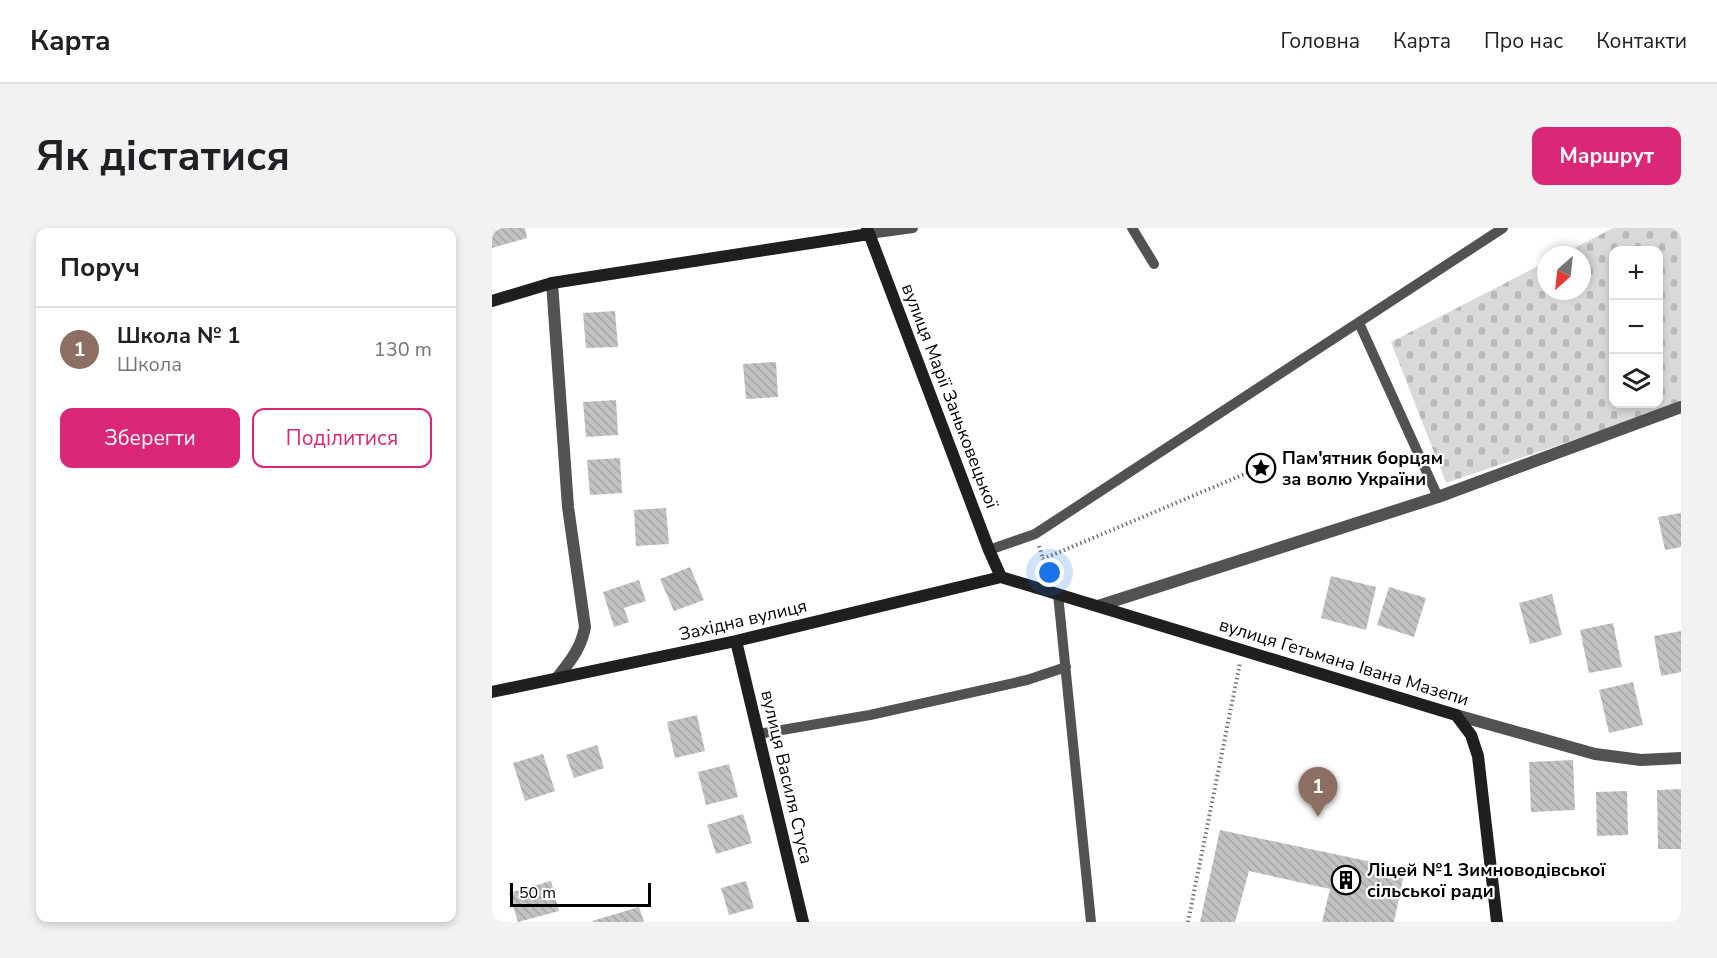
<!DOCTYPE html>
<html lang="uk">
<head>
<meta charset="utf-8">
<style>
	:root { --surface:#fff; --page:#f2f2f2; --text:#202124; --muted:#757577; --line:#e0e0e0; --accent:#db2777 }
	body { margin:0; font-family:"Nunito Sans",sans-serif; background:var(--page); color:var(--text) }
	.controls { position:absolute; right:18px; top:18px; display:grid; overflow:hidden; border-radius:12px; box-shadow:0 3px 9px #0003 }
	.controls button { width:54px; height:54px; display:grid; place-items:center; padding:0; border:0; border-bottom:2px solid var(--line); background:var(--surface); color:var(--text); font:30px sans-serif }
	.compass { position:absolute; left:1045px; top:18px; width:54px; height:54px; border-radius:50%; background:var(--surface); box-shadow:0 3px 9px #0003; rotate:207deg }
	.scale { position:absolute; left:18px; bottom:15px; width:141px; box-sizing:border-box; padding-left:6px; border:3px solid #000; border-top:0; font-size:16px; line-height:21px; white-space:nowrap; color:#000; -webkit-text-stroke:4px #fff; paint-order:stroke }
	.you { position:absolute; left:558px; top:345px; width:21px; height:21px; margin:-15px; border:4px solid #fff; border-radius:50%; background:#1a73e8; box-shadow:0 0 0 9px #1a73e833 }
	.badge { display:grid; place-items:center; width:39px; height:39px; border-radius:50%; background:var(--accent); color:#fff; font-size:20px; font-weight:700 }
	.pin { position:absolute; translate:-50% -50px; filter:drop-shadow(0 2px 3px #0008) }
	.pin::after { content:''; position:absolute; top:32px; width:21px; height:18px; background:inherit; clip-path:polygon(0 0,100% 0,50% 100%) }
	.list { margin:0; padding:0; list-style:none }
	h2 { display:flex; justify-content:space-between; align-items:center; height:78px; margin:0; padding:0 24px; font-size:26px }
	h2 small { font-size:20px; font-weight:400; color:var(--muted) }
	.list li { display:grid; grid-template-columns:39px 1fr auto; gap:18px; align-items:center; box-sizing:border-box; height:84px; padding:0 24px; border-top:2px solid var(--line) }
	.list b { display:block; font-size:22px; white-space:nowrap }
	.list p { margin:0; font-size:20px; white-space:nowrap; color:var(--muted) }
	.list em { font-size:20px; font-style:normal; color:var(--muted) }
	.actions { display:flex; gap:12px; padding:18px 24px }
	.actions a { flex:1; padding:14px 0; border:2px solid var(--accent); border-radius:12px; text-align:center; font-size:21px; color:var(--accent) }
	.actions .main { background:var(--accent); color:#fff }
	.icon { flex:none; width:33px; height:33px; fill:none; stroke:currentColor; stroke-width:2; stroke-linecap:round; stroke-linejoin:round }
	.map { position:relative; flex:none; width:1189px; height:694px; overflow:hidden; border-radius:12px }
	header { display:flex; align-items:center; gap:36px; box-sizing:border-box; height:84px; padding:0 30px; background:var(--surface); border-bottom:2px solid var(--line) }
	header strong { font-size:28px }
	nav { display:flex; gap:33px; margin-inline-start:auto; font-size:21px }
	.intro { display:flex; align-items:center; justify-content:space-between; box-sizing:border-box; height:144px; padding:0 36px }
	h1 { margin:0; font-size:42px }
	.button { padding:15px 27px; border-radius:12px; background:var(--accent); color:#fff; font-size:21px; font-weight:700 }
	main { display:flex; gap:36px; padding:0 36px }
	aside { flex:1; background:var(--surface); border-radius:12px; box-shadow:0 3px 9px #0003 }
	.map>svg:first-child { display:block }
	.cemetery { fill:url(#cemetery-stones); fill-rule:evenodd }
	.building { fill:url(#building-back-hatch) }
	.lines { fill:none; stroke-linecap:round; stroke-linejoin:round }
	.path { stroke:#747474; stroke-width:4; stroke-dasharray:1.5 3; stroke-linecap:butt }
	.lane { stroke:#525252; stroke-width:10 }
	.street { stroke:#525252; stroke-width:12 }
	.secondary { stroke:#1f1f1f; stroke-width:12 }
	.labels { text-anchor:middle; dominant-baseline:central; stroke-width:4.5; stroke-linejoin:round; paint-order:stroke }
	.street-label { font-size:18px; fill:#000; stroke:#fff }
	.poi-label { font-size:18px; font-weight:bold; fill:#000; stroke:#fff; text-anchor:start }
</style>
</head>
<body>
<header>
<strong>Карта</strong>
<nav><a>Головна</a><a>Карта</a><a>Про нас</a><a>Контакти</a></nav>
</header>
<div class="intro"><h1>Як дістатися</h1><a class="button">Маршрут</a></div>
<main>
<aside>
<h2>Поруч<small></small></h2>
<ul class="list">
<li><span class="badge" style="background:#8d6e63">1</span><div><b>Школа № 1</b><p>Школа</p></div><em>130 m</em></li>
</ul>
<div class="actions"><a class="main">Зберегти</a><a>Поділитися</a></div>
</aside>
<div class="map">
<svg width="1189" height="694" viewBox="0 0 1189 694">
	<defs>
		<pattern id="cemetery-stones" width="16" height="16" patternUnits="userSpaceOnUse" patternTransform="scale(1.5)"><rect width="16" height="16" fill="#d9d9d9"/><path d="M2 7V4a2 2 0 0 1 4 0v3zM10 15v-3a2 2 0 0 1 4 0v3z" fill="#b8b8b8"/></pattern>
		<pattern id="building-back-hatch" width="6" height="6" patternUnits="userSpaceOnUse" patternTransform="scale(1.5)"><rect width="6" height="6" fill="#c2c2c2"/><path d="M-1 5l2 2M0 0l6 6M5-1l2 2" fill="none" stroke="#a5a5a5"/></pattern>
	</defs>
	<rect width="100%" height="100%" fill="#fff"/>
	<path class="cemetery" d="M1121,0h68v176l-235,79 -55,-141 155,-80v29h36v-36h-21zM1122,22h44v154h-44z"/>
	<path class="building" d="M0,0h33l2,10 -35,10z
		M123,83l3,36 -32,1 -3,-35z
		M284,134l2,35 -32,2 -3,-35z
		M124,172l2,35 -32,2 -3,-35z
		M128,230l2,35 -32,2 -3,-35z
		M174,280l3,36 -33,2 -2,-36z
		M1189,285v34l-16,3 -7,-33z
		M198,339l14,33 -30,11 -14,-32z
		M839,348l45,11 -10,43 -45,-12z
		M147,352l7,21 -22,7 5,14 -15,5 -11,-35z
		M897,359l37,11 -12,39 -37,-12z
		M1060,366l10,41 -32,9 -11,-41z
		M1121,395l9,44 -33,6 -9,-43z
		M1189,403v41l-20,4 -7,-40z
		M1141,454l10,43 -34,8 -10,-43z
		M205,487l8,36 -30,7 -8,-36z
		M105,517l7,23 -30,10 -8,-23z
		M51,526l12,37 -30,10 -12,-38z
		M1081,532l2,50 -44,2 -2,-50z
		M237,536l9,33 -32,8 -8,-33z
		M1189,561v60h-23l-1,-59z
		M1135,563l1,44 -31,1 -1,-44z
		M251,586l9,29 -36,11 -9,-29z
		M728,602l185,39 -11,53h-72l8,-33 -81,-18 -14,51h-35z
		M59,653l8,30 -41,11 -9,-29z
		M254,653l8,27 -25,7 -8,-27z
		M147,679l5,15h-51l-1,-1z"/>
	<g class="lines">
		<path class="path" d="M547,318l4,13 211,-89
			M696,694l52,-259"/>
		<path class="lane" d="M640,0l22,36
			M377,6l44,-6
			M867,95l79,174
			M497,322l46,-16 468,-306
			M566,366l33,328
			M266,506l112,-19 157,-35 39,-13"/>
		<path class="street" d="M60,55l16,224 17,120c-4,22 -15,34 -28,51
			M606,378l340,-109 243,-90
			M964,487l139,39 46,6 40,-2"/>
		<path class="secondary" d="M375,0l122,322 12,27
			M0,73l60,-18 317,-49
			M509,349l455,138 15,20 7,21 19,166
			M244,413l67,281
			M0,464l244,-51 265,-64"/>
	</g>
	<defs>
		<g id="sight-ring" transform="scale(1.5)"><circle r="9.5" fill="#fff" stroke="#000" stroke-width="1.5"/><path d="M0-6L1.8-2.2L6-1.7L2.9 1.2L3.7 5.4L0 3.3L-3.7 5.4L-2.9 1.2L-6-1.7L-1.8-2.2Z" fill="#000"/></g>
		<g id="building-ring" transform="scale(1.5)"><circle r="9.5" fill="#fff" stroke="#000" stroke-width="1.5"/><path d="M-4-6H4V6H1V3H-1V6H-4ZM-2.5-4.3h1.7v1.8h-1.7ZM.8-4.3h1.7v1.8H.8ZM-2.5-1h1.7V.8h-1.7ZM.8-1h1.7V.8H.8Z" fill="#000"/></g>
	</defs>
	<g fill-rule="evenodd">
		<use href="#sight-ring" x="769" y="240"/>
		<use href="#building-ring" x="854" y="652"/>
	</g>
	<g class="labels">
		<g class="street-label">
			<text transform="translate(458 168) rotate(69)">вулиця Марії Заньковецької</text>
			<text transform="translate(251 392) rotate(-13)">Західна вулиця</text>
			<text transform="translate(852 434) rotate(17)">вулиця Гетьмана Івана Мазепи</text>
			<text transform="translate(295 549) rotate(77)">вулиця Василя Стуса</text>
		</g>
		<g class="poi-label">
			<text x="790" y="230">Пам'ятник борцям<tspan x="790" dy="21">за волю України</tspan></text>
			<text x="875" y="642">Ліцей №1 Зимноводівської<tspan x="875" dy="21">сільської ради</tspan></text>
		</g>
	</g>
</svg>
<div class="controls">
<button>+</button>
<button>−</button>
<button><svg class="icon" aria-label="layers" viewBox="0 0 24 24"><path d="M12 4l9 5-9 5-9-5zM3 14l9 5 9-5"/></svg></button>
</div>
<svg class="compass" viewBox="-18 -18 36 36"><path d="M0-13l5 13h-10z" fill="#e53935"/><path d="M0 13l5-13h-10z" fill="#757577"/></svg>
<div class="scale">50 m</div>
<div class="you"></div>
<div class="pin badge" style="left:826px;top:589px;background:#8d6e63">1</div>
</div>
</main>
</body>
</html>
